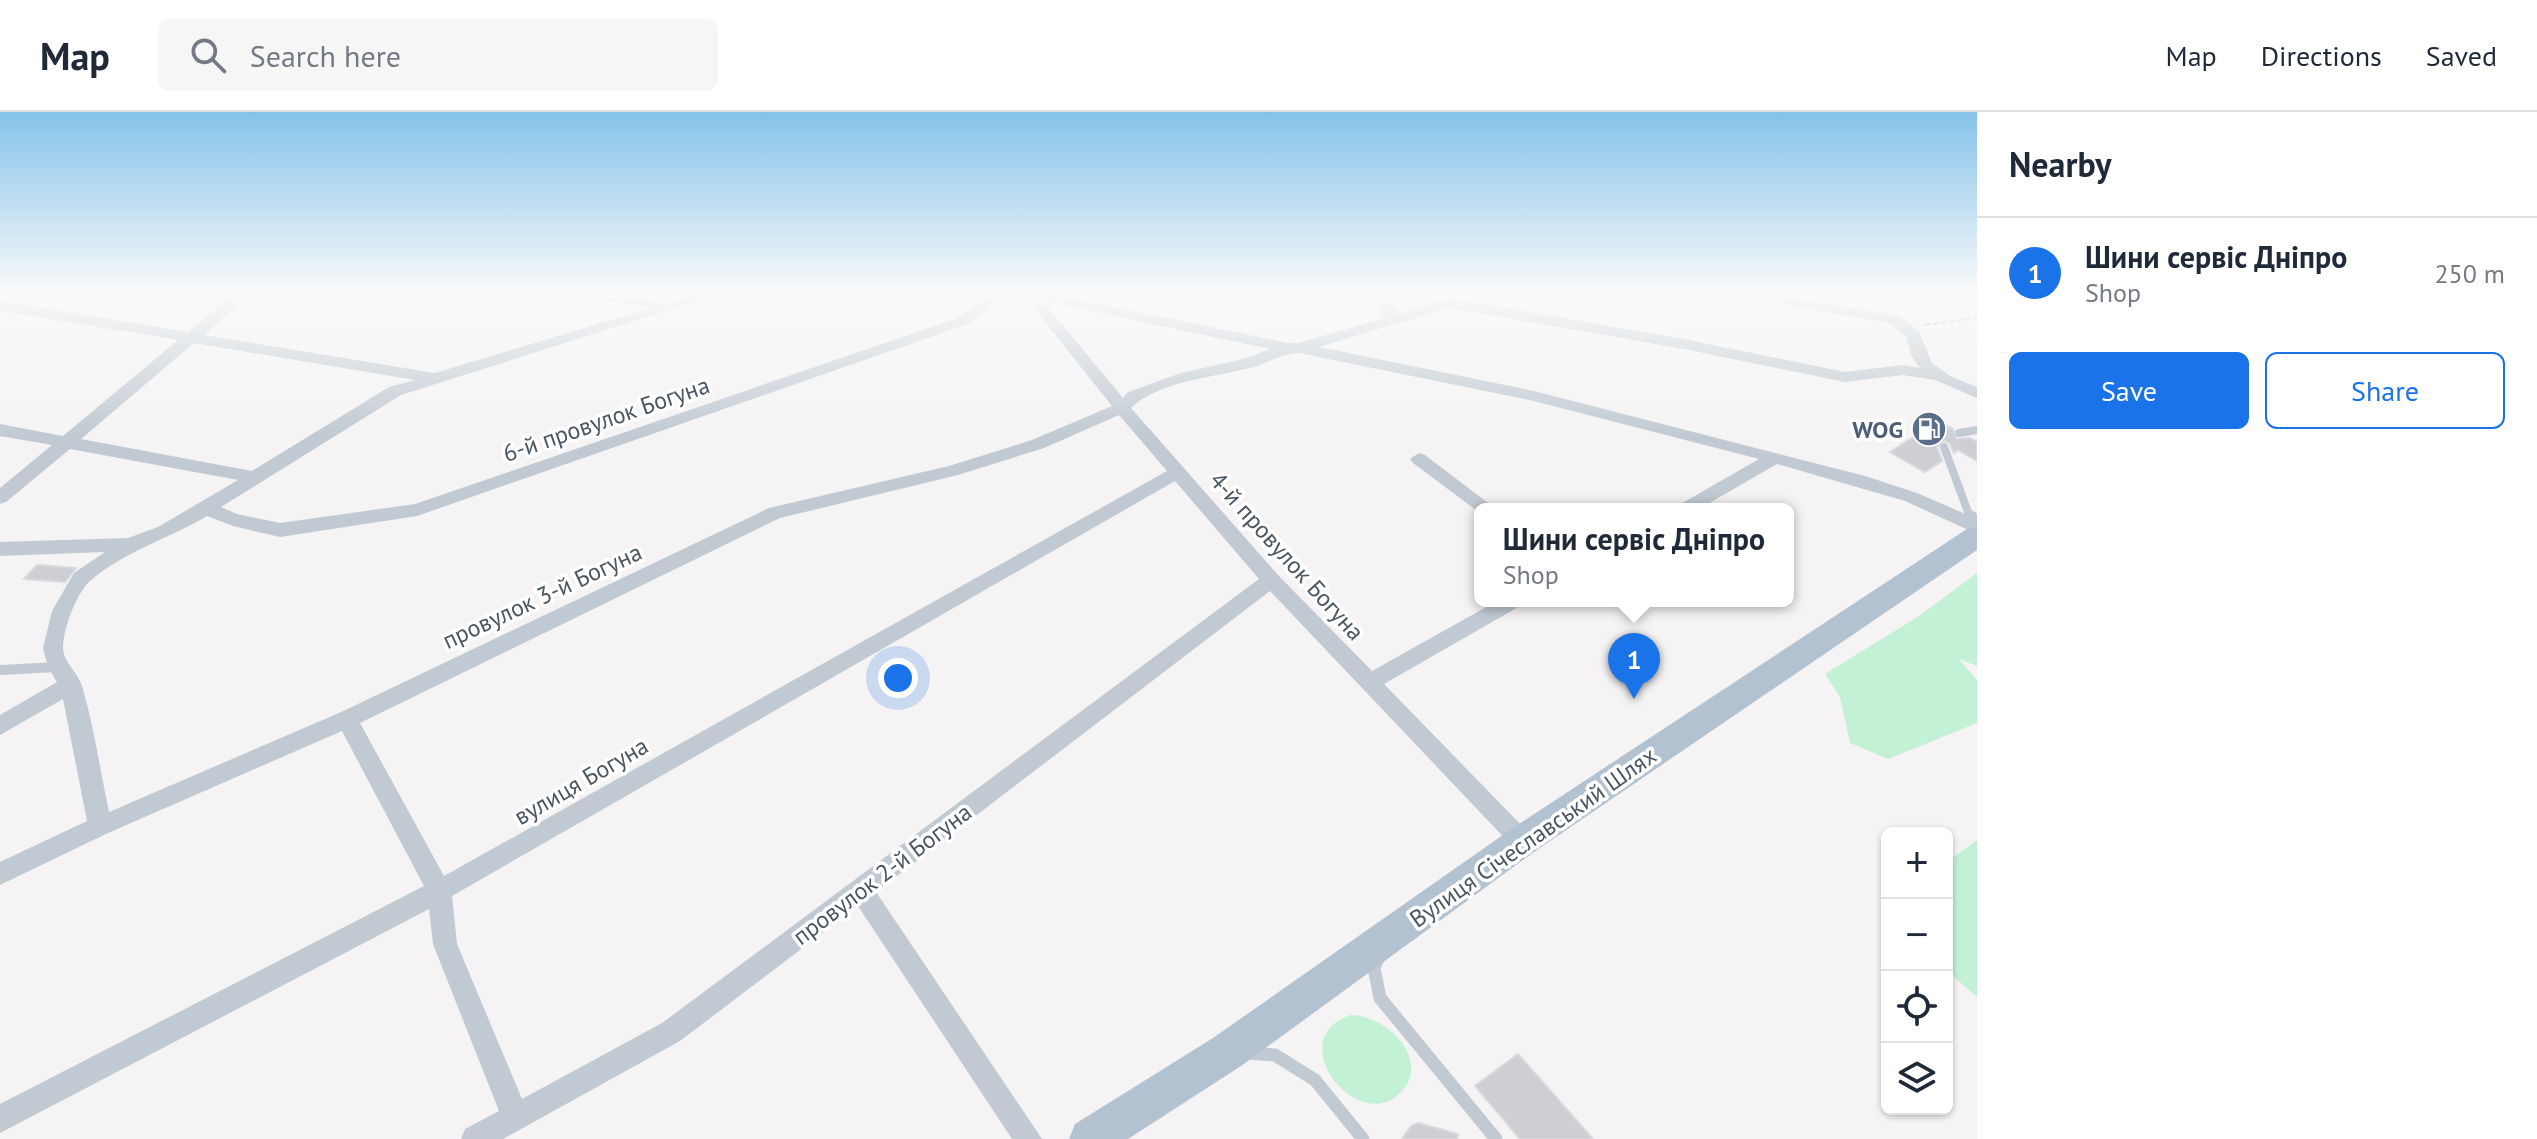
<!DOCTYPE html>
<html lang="en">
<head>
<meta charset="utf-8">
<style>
	:root { --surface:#fff; --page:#f6f6f7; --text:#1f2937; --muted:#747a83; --line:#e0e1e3; --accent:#1a73e8 }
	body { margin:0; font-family:"PT Sans",sans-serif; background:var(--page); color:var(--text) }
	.controls { position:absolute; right:24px; bottom:24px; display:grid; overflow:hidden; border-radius:12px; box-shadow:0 2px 6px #0004 }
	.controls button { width:72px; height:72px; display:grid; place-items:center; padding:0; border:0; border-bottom:2px solid var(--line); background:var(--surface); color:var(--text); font:40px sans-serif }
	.you { position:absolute; left:898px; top:566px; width:28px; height:28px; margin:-20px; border:6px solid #fff; border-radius:50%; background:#1a73e8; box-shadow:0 0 0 12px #1a73e833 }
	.badge { display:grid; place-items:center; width:52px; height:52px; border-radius:50%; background:var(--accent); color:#fff; font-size:26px; font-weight:700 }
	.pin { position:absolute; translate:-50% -66px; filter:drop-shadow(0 2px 4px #0008) }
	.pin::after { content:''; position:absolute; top:42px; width:28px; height:24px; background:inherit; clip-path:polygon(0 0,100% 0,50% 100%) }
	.popup { position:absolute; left:1474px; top:391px; width:320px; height:104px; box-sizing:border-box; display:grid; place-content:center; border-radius:12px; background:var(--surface); filter:drop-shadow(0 2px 6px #0005); font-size:26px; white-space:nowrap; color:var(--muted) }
	.popup b { font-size:30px; color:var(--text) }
	.popup::after { content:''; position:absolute; left:50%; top:100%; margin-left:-16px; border:16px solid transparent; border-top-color:var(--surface) }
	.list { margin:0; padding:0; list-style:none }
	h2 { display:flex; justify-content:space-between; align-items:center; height:104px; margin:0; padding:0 32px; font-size:34px }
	h2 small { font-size:26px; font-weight:400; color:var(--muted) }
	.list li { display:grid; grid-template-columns:52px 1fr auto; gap:24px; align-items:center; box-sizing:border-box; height:112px; padding:0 32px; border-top:2px solid var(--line) }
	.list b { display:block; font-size:30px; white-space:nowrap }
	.list p { margin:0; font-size:26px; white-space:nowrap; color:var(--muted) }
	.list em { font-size:26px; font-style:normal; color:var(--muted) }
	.actions { display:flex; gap:16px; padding:24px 32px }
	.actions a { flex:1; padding:18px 0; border:2px solid var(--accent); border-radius:12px; text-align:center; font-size:28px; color:var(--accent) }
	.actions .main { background:var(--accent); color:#fff }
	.icon { flex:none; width:44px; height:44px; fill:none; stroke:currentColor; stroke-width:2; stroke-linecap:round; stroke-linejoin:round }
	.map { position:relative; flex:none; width:1977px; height:1027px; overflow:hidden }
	header { display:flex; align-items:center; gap:48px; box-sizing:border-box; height:112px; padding:0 40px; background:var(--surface); border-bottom:2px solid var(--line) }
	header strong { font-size:38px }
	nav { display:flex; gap:44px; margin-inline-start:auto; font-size:28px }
	.search { width:560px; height:72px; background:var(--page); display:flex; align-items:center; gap:20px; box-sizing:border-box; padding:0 28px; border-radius:12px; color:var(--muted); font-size:30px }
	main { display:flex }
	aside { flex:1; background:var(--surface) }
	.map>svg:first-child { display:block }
	.green { fill:#c3f1d5 }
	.building { fill:#cdcfd5; stroke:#d7d9de; stroke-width:2 }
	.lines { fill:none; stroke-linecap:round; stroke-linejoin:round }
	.path { stroke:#7ad0a6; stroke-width:2; stroke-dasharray:5 3; stroke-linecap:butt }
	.service-far2 { stroke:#c1cad2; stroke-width:8 }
	.service-far1 { stroke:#c1cad2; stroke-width:10 }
	.service { stroke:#c1cad2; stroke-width:13 }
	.minor { fill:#c1cad2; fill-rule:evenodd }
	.primary { fill:#b3c2d1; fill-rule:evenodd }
	.labels { text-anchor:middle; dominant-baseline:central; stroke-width:7; stroke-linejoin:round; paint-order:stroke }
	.street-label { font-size:24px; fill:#4a5661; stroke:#fff }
	.service-label { font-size:24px; font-weight:bold; fill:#4e5e75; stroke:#fff; text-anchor:end }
</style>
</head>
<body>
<header>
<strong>Map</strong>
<div class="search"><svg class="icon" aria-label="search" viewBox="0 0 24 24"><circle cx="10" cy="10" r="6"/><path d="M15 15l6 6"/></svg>Search here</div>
<nav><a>Map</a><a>Directions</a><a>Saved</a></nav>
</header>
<main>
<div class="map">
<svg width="1977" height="1027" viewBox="0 0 1977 1027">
	<rect width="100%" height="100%" fill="#f5f3f3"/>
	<path class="green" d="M1977,461v93l-18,-7 18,21v43l-89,36 -38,-16 -10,-46 -15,-23 94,-58z
		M1977,728v157l-30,-26v-62l5,1 -2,-50z
		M1351,903c36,0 84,47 47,80 -43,38 -117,-57 -47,-80z"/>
	<path class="building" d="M1932,306l21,11 3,10 14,-1 7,4v19l-19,-11 -4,3 -4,-9 -6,-4 -7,7 5,14 -17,11 -35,-20 33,-21 -7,-3z
		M37,453l39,3 -11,14 -41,-3z
		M1518,942l75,85h-73l-45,-53z
		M1418,1011l40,11 -1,5h-55l9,-13z"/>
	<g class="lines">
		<path class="path" d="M1933,180l12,3
			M1925,213l52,-7"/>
		<path class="service-far2" d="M1959,180l18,8
			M1959,321l18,-3
			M1944,335l24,65 6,6"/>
		<path class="service-far1" d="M1972,404l5,6
			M0,558l58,-3"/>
		<path class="service" d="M1379,844l-5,12 6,30 116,141
			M1245,941l30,2 40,25 48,59"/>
		<path class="minor" d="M236,180h16l-48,43 231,38 215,-65 -81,-12 -7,-4h36l68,11 38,-11h22l-325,103 -180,112 16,7 43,9 135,-19 540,-185 42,-27h19l-51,33 -548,191 -137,21 -47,-11 -26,-10c-39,23 -82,35 -117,65 -14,13 -27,48 -27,67 1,16 15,24 19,38 12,40 18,84 27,126l230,-99 430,-205 180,-42 83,-26 80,-34 -91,-114h21l246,51h11l86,-25 -17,-26h15l15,22 40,-13 17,-2 229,40 161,33 58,-7 17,3 -8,-11 -6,-21 -17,-13 -155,-27 -7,-4h32l140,24 20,15 13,32 18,13 27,11v11l-42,-18 -32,-5 -58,7 -161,-33 -229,-40h-11l-125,38 215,44 331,85 52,17 60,26v15l-72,-33 -128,-37 -78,45h-23l3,-4 80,-46 -225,-58 -235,-48c-16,0 -27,8 -42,13 -37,11 -98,14 -126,42l147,167 94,96 125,-70h26l-3,5 -136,78 146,150 4,7 -4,7 -8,3 -8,-3 -244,-257 -394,301 166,247h-30l-154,-233 -178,135 -177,98h-42l4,-10 34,-18 -66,-167 -4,-35 -429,224v-29l424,-218 -82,-155 -234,102 -108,52v-23l87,-41 -24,-122 -63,36v-20l57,-33 -9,-15 -5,-19 9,-37 22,-38 31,-21 -105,4v-14l128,-4 30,-11 80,-47 -168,-31 -64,53 -6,2v-16l52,-43 -52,-9v-12l63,12 115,-96 -178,-29v-10l188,31zM1043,189l227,48 -23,9 -66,15 -53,19 -5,6zM194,231l221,37 -26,7 -137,84 -171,-32zM1119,303l48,56 -723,405 -84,-153 420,-205 178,-43 86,-27zM1175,369l84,98 -597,444 -140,76 -65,-155 -5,-48z
			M1419,341l6,2 71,54h-16v4l-67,-50 -3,-4z"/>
		<path class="primary" d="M1977,414v24l-443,302 -293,214 -113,73h-59l6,-15 138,-86 297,-208 457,-301z"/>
	</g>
	<linearGradient id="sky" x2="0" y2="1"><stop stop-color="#85c3ea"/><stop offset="0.56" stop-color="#fafafa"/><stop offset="1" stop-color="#fafafa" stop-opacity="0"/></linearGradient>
	<rect width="1977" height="324" fill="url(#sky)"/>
	<defs>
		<g id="fuel-disc" transform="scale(1.8)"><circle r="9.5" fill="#5c6f8a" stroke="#fff"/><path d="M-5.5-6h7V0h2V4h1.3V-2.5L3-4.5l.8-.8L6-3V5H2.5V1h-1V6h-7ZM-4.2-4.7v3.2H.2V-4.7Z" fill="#fff"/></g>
	</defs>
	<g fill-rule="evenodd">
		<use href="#fuel-disc" x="1929" y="317"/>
	</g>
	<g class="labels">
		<g class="street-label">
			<text transform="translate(606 307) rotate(-19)">6-й провулок Богуна</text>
			<text transform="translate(1287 444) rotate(48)">4-й провулок Богуна</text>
			<text transform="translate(542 484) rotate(-25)">провулок 3-й Богуна</text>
			<text transform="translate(581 669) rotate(-30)">вулиця Богуна</text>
			<text transform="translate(1533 725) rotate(-35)">Вулиця Січеславський Шлях</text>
			<text transform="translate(882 762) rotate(-37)">провулок 2-й Богуна</text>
		</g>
		<g class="service-label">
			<text x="1903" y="317">WOG</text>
		</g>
	</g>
</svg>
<div class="controls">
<button>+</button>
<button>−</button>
<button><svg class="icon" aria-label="locate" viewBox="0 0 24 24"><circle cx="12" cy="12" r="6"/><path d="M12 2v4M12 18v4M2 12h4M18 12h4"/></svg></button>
<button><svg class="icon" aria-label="layers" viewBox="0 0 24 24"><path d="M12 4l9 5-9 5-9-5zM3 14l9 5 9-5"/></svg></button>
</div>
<div class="you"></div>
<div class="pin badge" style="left:1634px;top:587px">1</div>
<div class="popup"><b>Шини сервіс Дніпро</b>Shop</div>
</div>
<aside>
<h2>Nearby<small></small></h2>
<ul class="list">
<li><span class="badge">1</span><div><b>Шини сервіс Дніпро</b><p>Shop</p></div><em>250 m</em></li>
</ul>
<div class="actions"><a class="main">Save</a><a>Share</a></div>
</aside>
</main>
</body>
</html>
